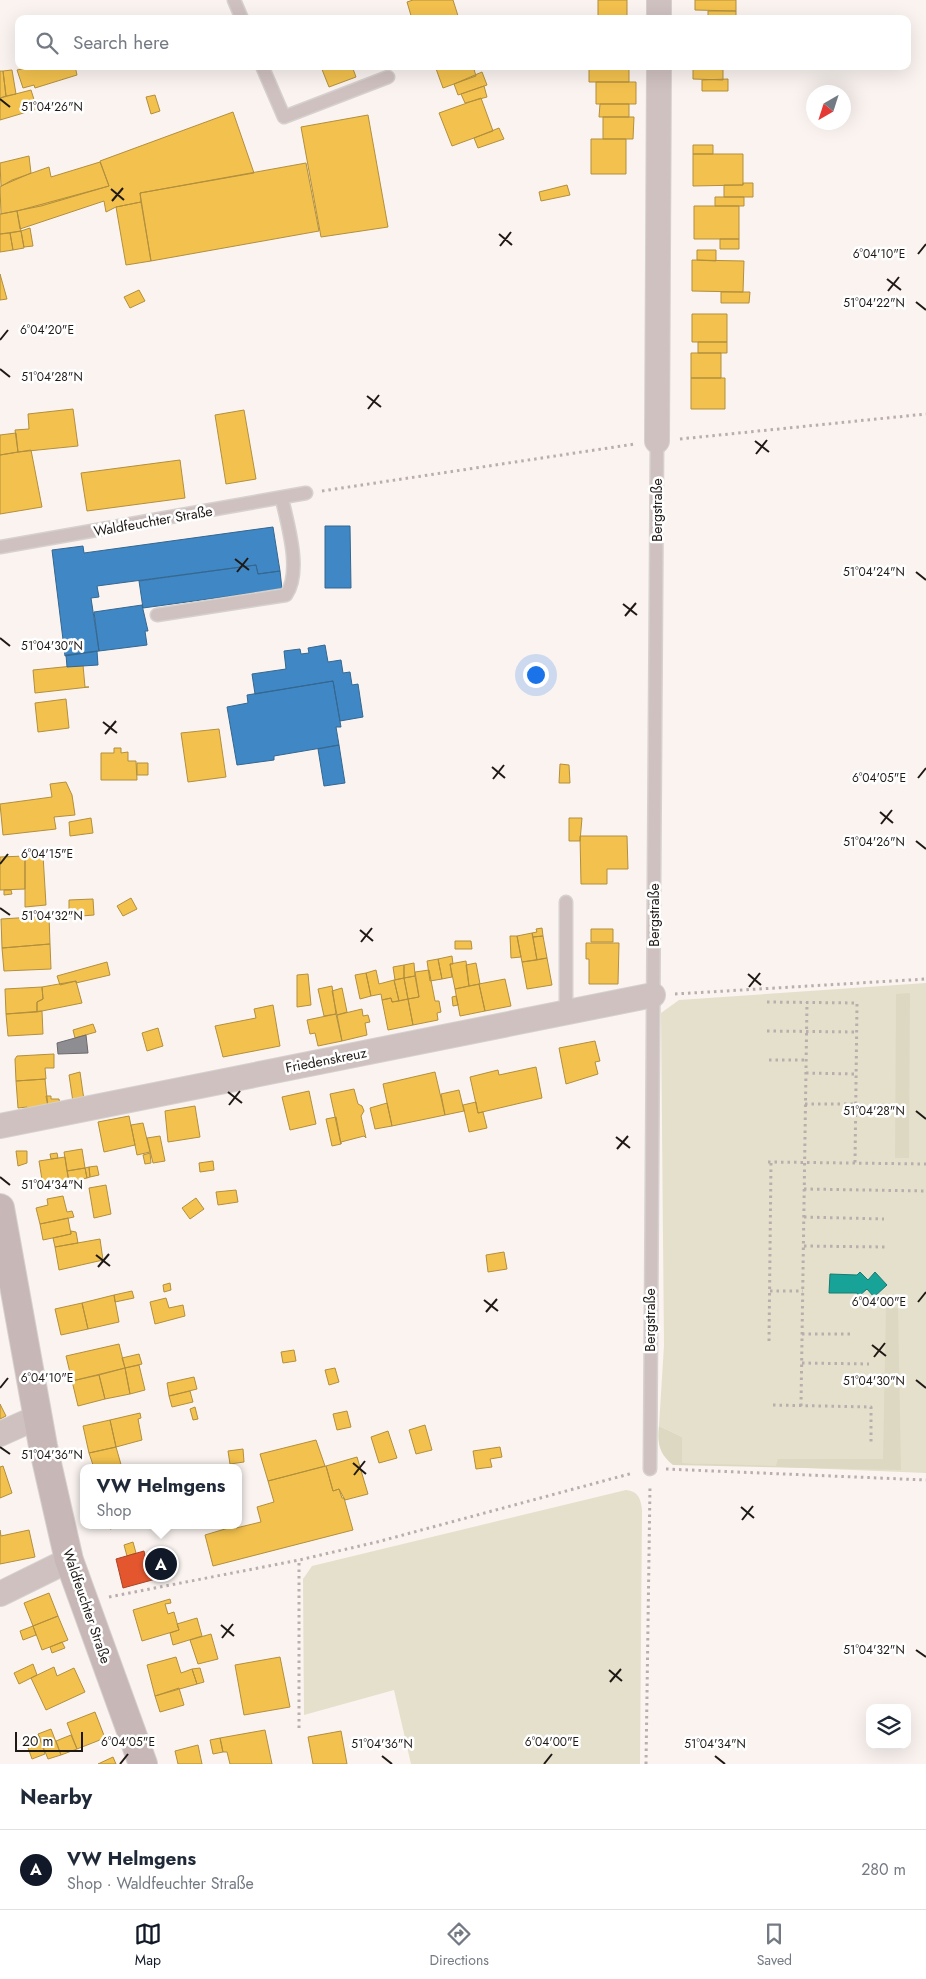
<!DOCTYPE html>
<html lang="en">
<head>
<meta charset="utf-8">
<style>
	:root { --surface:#fff; --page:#f6f6f7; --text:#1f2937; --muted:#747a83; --line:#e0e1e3; --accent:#111827 }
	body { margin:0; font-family:Jost,sans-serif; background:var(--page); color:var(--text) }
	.controls { position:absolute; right:15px; bottom:15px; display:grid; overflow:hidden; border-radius:10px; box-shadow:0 5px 20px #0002 }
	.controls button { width:45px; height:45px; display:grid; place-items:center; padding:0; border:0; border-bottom:1px solid var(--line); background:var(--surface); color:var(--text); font:25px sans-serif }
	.compass { position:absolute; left:806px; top:85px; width:45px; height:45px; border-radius:50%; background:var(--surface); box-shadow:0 5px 20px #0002; rotate:219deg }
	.scale { position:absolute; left:15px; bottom:12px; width:68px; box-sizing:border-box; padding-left:5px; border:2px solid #1f1916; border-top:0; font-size:14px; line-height:18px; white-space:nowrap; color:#1f1916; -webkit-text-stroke:4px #fff; paint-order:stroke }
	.you { position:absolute; left:535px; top:674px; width:18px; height:18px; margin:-12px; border:4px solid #fff; border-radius:50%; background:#1a73e8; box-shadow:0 0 0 8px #1a73e833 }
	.badge { display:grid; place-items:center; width:32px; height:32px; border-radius:50%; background:var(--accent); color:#fff; font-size:16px; font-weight:700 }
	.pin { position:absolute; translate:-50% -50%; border:2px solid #fff; box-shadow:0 1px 5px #0006 }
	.popup { position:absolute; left:80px; top:1464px; width:162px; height:65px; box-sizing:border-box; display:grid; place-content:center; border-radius:10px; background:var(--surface); filter:drop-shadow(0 1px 4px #0005); font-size:16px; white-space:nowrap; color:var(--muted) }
	.popup b { font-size:19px; color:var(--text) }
	.popup::after { content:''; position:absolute; left:50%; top:100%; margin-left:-10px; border:10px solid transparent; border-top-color:var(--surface) }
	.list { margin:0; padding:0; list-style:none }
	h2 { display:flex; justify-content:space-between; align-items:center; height:65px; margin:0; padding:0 20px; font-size:21px }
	h2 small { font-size:16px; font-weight:400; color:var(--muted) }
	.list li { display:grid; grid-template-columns:32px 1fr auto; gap:15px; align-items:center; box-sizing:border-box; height:80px; padding:0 20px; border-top:1px solid var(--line) }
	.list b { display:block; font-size:19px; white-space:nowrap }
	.list p { margin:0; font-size:16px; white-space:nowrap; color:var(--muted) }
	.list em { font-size:16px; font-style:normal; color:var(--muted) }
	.icon { flex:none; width:28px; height:28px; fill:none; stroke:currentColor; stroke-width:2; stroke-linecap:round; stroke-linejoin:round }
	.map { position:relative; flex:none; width:926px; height:1764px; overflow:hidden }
	.search { position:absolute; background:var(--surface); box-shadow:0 5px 20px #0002; left:15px; right:15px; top:15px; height:55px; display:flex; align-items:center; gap:12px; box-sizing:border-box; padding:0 18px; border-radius:10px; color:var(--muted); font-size:19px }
	.sheet { height:145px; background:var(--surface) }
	nav { display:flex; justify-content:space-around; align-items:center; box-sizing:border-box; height:70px; border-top:1px solid var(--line); background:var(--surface); font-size:14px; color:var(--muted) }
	nav a { display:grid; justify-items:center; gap:2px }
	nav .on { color:var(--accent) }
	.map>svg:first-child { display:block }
	.green { fill:#e4e0cb }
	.forest { fill:#ddd8c1 }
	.homes { fill:#f2c14e; stroke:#b38f3d }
	.shops { fill:#e4572e; stroke:#a94427 }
	.schools { fill:#3f88c5; stroke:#356790 }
	.public { fill:#17a398; stroke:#197a71 }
	.industry { fill:#8d8d92; stroke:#6c6a6d }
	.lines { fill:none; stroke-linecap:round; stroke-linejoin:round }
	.lane-casing { stroke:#d6d1ce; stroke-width:15 }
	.street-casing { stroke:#d6d1ce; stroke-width:26 }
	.secondary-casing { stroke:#d6d1ce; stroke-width:30 }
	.path { stroke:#b9aead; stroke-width:3; stroke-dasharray:2.5 4; stroke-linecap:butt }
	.lane { stroke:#cfc1c0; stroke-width:12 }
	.street { stroke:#cfc1c0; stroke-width:24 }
	.secondary { stroke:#c7b7b6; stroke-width:28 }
	.ticks { fill:none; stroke:#1f1916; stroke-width:2 }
	.labels { text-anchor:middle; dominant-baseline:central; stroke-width:5; stroke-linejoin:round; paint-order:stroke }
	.street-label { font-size:14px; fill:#1f1916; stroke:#fff }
	.ticks-label { font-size:12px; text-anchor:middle; fill:#1f1916; stroke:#fff; stroke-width:5; stroke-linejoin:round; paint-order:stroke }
</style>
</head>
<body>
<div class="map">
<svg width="926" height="1764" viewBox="0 0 926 1764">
	<rect width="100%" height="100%" fill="#faf3f0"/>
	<path class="green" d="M926,983v490l-245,-10 1,-26 -23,-11 5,-80 -3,-333 18,-13z
		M626,1490c12,1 15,9 16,20l-2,254h-229l-17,-74 -90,25 -1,-136 9,-13z"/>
	<path class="forest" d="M910,993l-1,165h-14l1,-164z
		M886,1307l12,1 3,162 -228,-5c-14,-11 -16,-22 -14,-39l23,11v26l94,3 2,-7h105z"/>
	<path class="homes" d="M413,0h40l6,19h-47l-5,-17z
		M598,0h29v19h-29z
		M695,0h41v11l-41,-1z
		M708,11h28v8h-28z
		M37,66h38l2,9 -42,13 -1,-3 -11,3 -6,-18z
		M325,66h27l4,11 -27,10 -8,-20z
		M435,66h38l3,10 -33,12z
		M589,66h40v16h-40z
		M693,66h30v14l-30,-1z
		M12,70l4,24 -10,2 -3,-25z
		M0,71h3l3,25 -6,2z
		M482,72l5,13 -29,10 -4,-11z
		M728,79v12h-26v-11z
		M596,82h40v22h-40z
		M484,86l3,11 -22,6 -4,-9z
		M31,90l6,19 -37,11v-22z
		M155,95l5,16 -9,3 -5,-17z
		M481,98l12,33 -41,15 -13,-33z
		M600,104h29v13h-30z
		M233,112l21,61 -114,20 1,9 -25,5 -10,5 -2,-11 -84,28 -3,-18 92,-25 -9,-25z
		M368,115l20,112 -67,10 -20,-110z
		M603,117h31l-1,22h-30z
		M499,128l5,11 -26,9 -4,-10z
		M591,139h35v35h-35z
		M693,145h20v9h-20z
		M693,154h50v31l-50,1z
		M29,156l2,17 -30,13 -1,-23z
		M100,162l9,24 -68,20 -40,8 -1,-27 12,-7 37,-13 2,10z
		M306,163l13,68 -168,30 -11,-68z
		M743,183h10v14h-29v-12h19z
		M567,185l3,10 -29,6 -2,-9z
		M715,197h29v9h-29z
		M141,202l10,59 -25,4 -10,-58z
		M694,206h45v33h-45z
		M17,211l4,20 -21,3v-20z
		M30,228l3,18 -9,1 -3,-16z
		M21,231l3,17 -11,2 -3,-17z
		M10,233l3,17 -13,2v-18z
		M720,239h19v10h-19z
		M697,250h19v11l-19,-1z
		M692,260l52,1 -1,31 -51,-1z
		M0,274l7,25 -7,1z
		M139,290l6,11 -15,7 -6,-11z
		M721,292h29l-1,11h-28z
		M692,314h35v28h-35z
		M698,342h29v11h-29z
		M691,353h30v25h-30z
		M691,378h34v31h-34z
		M73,409l5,37 -60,6 -3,-22 14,-1 -1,-15z
		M244,410l12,69 -30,5 -11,-69z
		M16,433l2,19 -18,3v-20z
		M31,450l11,57 -42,7v-59z
		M180,460l5,38 -98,13 -6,-38z
		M83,665l2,22h4l-54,6 -2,-23z
		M66,699l3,29 -31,4 -3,-29z
		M219,729l7,48 -38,5 -7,-49z
		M114,748h7v5l7,-1v9h8l1,19h-36v-27h13z
		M137,763h11v12h-11z
		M560,764l9,1 1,18h-11z
		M66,782l6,13 3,20 -21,2 2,12 -53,6 -3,-31 52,-7 -2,-13z
		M91,818l2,15 -23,3 -1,-14z
		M569,818h13l-2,23h-11z
		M580,836h47l1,33h-21v15h-26z
		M43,855l3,50 -21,2v-51z
		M25,856v33l-25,1v-33z
		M4,890h7l1,4 -8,1z
		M131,898l6,11 -14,7 -6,-10z
		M93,899l1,16 -25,2v-17z
		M49,916l1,28 -48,4 -1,-29z
		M542,928l1,8 -10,1 -1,-4 5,-1 -1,-3z
		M591,929h22v13h-22z
		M532,933l5,27 -15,2 -5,-26z
		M510,936h7l4,21 -10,1z
		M543,936l4,22 -10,2 -4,-23z
		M455,941h16l1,8h-17z
		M586,943h33l-1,41h-29v-25h-3z
		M50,944l1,25 -47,2 -2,-23z
		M452,956l1,8h-3l2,13 -10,2 -4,-20z
		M547,958l5,27 -25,4 -5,-27z
		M438,959l4,20 -12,2 -3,-20z
		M466,961l3,25 -14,3 -5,-25z
		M107,962l3,13 -34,8v-2l-16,4 -3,-9z
		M414,963l1,13 -11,2v-13z
		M476,963l4,21 -11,2 -3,-21z
		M404,965v13l-9,2 -2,-13z
		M376,970l3,14 15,-4 5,21 -7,1 -1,-4 -9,2 -1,-6 -10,2 -5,-23z
		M429,970l6,31h4l2,11 -4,1 1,7 -25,5 -5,-26 11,-2 -4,-25z
		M366,973l5,23 -11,3 -5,-24z
		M308,974l3,31 -14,2v-32z
		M415,976l4,21 -11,2 -4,-21z
		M404,978l4,21 -9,2 -5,-21z
		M505,979l6,27 -26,5 -6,-27z
		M76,981l6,22 -45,9v-10l6,-3 -1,-12z
		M479,984l6,27 -25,5 -5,-27z
		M332,986l4,28 -12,2 -6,-27z
		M42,987l1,12 -6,3v10l-31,2 -1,-25z
		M342,988l5,24 -10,3 -5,-24z
		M456,996l2,9 -5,1 -1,-9z
		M391,998l1,4 16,-3 5,26 -25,5 -6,-30z
		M273,1005l7,41 -57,11 -8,-31 41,-8 -2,-9z
		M362,1009l1,7 5,-1 2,7 -5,1 2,12 -25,6 -5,-26z
		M42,1011l1,23 -35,2 -2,-22z
		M336,1014l6,27 -24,5 -3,-13 -5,1 -3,-14z
		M93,1024l3,8 -21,6 -2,-8z
		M158,1028l5,18 -16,5 -5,-18z
		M595,1041l5,20 -5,1 3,12 -32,10 -7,-36z
		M54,1054v14h-9l1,11 -30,2 -1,-22 2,-3z
		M536,1067l6,31 -64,15 -8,-36 28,-7 1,5z
		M80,1072l4,28 -11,2 -4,-27z
		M435,1072l10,43 -53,11 -9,-42z
		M45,1079l3,28 -21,5v-5l-9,1 -2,-27z
		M354,1089l4,15 4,2 2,5 -3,5 5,22 -2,-2 -23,6v2l-11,-50z
		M459,1090l5,21 -19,4 -4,-21z
		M309,1091l7,33 -26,6 -8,-33z
		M46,1096h5v3h8l1,6 -12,2z
		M476,1102l2,11 5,-1 4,16 -18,4 -6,-27z
		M387,1103l5,23 -17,3 -5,-21z
		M195,1106l5,31 -32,5 -3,-31z
		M129,1116l6,29 -31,7 -6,-30z
		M336,1117l5,27 -9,2 -6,-27z
		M143,1123l7,29 -13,3 -6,-30z
		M160,1136l5,25 -12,2 -6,-25z
		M82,1149l3,19 -18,3 -3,-19z
		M16,1151h11v12l-9,3z
		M57,1153l1,5 -7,1 -1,-5z
		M150,1153l1,10 -6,1 -2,-9z
		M65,1157l4,25 -26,4 -4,-25z
		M213,1161l1,9 -14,2 -1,-9z
		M97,1166l2,9 -9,2 -1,-10z
		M89,1167l1,10 -3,1 -2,-10z
		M85,1168l2,10 -18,4 -2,-11z
		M106,1185l5,29 -17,4 -5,-30z
		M236,1190l2,12 -20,3 -2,-13z
		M63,1196l4,16 5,-1 2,6 -34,7 -4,-16 12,-3 -1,-6z
		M196,1198l8,11 -14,10 -8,-11z
		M68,1218l3,16 -28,6 -3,-16z
		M71,1231l5,1 2,11 -23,4 -2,-9 18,-4z
		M100,1239l3,21 -44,10 -4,-23z
		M504,1252l3,17 -19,3 -2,-17z
		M170,1283l1,7 -7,2 -1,-7z
		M132,1291l2,7 -19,4 -1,-7z
		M114,1295l5,27 -31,7 -6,-26z
		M166,1298l3,10 14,-3 2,11 -30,8 -5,-22z
		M82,1303l6,26 -27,6 -6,-26z
		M119,1344l6,24 -53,13 -6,-25z
		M294,1350l2,11 -13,2 -2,-11z
		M139,1354l3,10 -17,4 -3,-10z
		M139,1365l6,25 -15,4 -5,-26z
		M125,1368l5,26 -25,5 -6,-24z
		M335,1368l4,14 -10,3 -4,-15z
		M99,1375l6,24 -27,7 -6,-25z
		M194,1377l3,12 -28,7 -2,-13z
		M190,1391l3,11 -21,5 -3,-11z
		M0,1404l6,12 -6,3z
		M195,1407l3,12 -5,1 -3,-11z
		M347,1411l4,16 -14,3 -4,-16z
		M140,1413l1,5 -3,1 4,21 -26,7 -6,-27z
		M110,1420l6,27 -27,6 -6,-27z
		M425,1425l7,25 -16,4 -7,-24z
		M388,1431l9,27 -18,5 -8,-26z
		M316,1440l9,26 -57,15 -8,-27z
		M116,1447l6,21h-28l-5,-15z
		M500,1447l2,10 -12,2 2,8 -16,2 -3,-18z
		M243,1449l1,13 -14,2 -2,-13z
		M357,1457l11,37 -23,6 -6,-11 -6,2 -7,-25z
		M3,1466l9,27 -12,5v-31z
		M326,1466l7,25 6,-2 3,9h2l9,32 -140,36 -8,-31 30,-9 1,2 25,-6 -4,-15 17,-5 -6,-21z
		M109,1525h17l-16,4z
		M0,1530l1,6 28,-6 6,27 -35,7z
		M133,1542l3,11 -9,3 -3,-11z
		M49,1593l9,23 -25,10 -9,-23z
		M170,1599l1,4 -6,1 3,10 6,-2 5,18 -37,11 -9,-31z
		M58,1616l10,24 -26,10 -9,-24z
		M197,1618l5,18 -29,9 -3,-12 9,-3 -2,-6z
		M33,1626l3,9 -13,5 -3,-9z
		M211,1634l7,25 -20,5 -8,-24z
		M62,1642l3,6 -13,5 -2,-6z
		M176,1657l5,16 11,-4 5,15 -42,12 -8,-31z
		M280,1657l10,50 -46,8 -9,-50z
		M33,1664l4,11 -18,9 -5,-11z
		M54,1667l3,9 17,-8 11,24 -39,18 -15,-32z
		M200,1668l4,14 -7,2 -5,-15z
		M179,1688l5,17 -24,7 -5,-16z
		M95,1712l10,26 -28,11 -10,-26z
		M51,1729l10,26 -13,4 -10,-25z
		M265,1730l7,34h-42l-3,-12h-4l-3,-14z
		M341,1731l6,33h-34l-5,-27z
		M71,1735l6,14 -16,6 -5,-14z
		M39,1736l6,18 -13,5 -6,-17z
		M220,1738l3,14 -10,2 -3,-14z
		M198,1745l4,19h-24l-3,-13z
		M113,1757l3,7h-18z"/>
	<path class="shops" d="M144,1551l2,9 23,-6 5,20 -51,14 -7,-29z"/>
	<path class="schools" d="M325,526h25l1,62h-26z
		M273,527l7,44 -22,3 -2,-9 -159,21 2,11 -8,1 8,53 -34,5 -13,-106 31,-4 1,7z
		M256,565l2,9 22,-3 2,18 -139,19 -4,-27z
		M142,605l6,26h-3l2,14 -48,6 -5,-39z
		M325,645l3,17 13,-2 2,13 7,-1 2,13 6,-1 5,33 -23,4 -7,-40 -78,13 -3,-20 34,-5 -2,-18 16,-2 1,5 8,-1 -1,-5z
		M97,651l1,14 -31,2 -1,-12z
		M333,681l8,46h-5l3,18 -65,11v4l-37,5 -10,-58 21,-4 -1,-8z
		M339,745l6,38 -21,3 -6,-37z"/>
	<path class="public" d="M860,1272l8,8 7,-8 12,13 -13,12 -7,-8 -8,7 -2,-3h-28l1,-19 27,1z"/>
	<path class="industry" d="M86,1035l2,18 -30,1 -1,-11z"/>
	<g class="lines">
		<g class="lane-casing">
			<path id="lane" d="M234,0l8,19
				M262,66l22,51 104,-40
				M0,547l306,-54
				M157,615l129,-20c16,-23 2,-69 -4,-96
				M566,1011v-109
				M650,1469l7,-1028"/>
		</g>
		<g class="street-casing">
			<path id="street" d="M659,19v-19
				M657,441l2,-375
				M0,1126l653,-131
				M0,1434l38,-17
				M0,1594l69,-34"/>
		</g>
		<g class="secondary-casing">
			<path id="secondary" d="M0,1208l43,238 26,114 74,204"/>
		</g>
		<path class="path" d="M680,439l246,-25
			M322,491l313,-47
			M675,994l251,-15
			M767,1002l90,1 -2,160
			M767,1031l90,1
			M769,1060h37
			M806,1073l50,1
			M805,1104h51
			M768,1162l158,2
			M804,1189l122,2
			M804,1217l80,2
			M804,1246l83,1
			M770,1291h33
			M802,1334h49
			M769,1341l2,-179
			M802,1363l67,1
			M773,1405l98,2v37
			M801,1406l6,-404
			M666,1469l260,11
			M109,1597l190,-37 78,-18 256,-69
			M299,1728v-168
			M646,1764l4,-279"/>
		<use href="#lane" class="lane"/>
		<use href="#street" class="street"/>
		<use href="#secondary" class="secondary"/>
	</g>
	<path class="ticks" d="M0,99l10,8M111,189l13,11M112,201l11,-13M499,234l13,11M500,246l11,-14M918,254l8,-10M887,279l14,11M888,291l11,-14M916,302l10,8M0,340l8,-10M0,369l10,8M367,396l14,11M368,409l11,-14M755,441l14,11M756,454l11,-14M235,559l14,11M237,572l11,-14M916,572l10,8M623,604l14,11M625,616l11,-13M0,638l10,8M103,722l14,11M105,734l11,-13M492,767l13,11M918,778l8,-10M493,779l11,-14M880,812l13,11M881,824l11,-14M916,841l10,8M0,864l8,-10M0,908l10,7M360,930l13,11M361,942l11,-14M748,974l13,11M749,987l11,-14M228,1092l14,11M229,1105l11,-14M916,1111l10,8M616,1137l14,11M617,1149l11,-13M0,1177l10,8M96,1255l14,11M98,1267l11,-13M484,1300l14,11M918,1302l8,-10M486,1312l11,-13M872,1345l14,11M874,1357l11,-14M916,1380l10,8M0,1388l8,-10M0,1447l10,7M353,1463l13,11M354,1475l11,-14M741,1507l13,11M742,1520l11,-14M221,1625l13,11M222,1638l11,-14M916,1650l10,7M609,1670l13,11M610,1682l11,-13M382,1756l10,8M715,1756l10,8M120,1764l8,-10M544,1764l8,-10"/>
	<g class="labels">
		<g class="street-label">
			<text transform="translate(657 510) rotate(-90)">Bergstraße</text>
			<text transform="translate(153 521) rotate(-10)">Waldfeuchter Straße</text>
			<text transform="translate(654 915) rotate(-90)">Bergstraße</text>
			<text transform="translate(326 1060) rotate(-11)">Friedenskreuz</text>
			<text transform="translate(650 1320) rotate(-90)">Bergstraße</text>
			<text transform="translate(87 1606) rotate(71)">Waldfeuchter Straße</text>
		</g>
	</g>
	<g class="ticks-label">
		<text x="52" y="111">51°04'26"N</text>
		<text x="879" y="258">6°04'10"E</text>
		<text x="874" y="307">51°04'22"N</text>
		<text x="47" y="334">6°04'20"E</text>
		<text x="52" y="381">51°04'28"N</text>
		<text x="874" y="576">51°04'24"N</text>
		<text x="52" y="650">51°04'30"N</text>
		<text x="879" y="782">6°04'05"E</text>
		<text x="874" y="846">51°04'26"N</text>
		<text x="47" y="858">6°04'15"E</text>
		<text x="52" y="920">51°04'32"N</text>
		<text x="874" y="1115">51°04'28"N</text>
		<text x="52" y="1189">51°04'34"N</text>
		<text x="879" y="1306">6°04'00"E</text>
		<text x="47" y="1382">6°04'10"E</text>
		<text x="874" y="1385">51°04'30"N</text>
		<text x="52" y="1459">51°04'36"N</text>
		<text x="874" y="1654">51°04'32"N</text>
		<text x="128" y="1746">6°04'05"E</text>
		<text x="552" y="1746">6°04'00"E</text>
		<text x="382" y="1748">51°04'36"N</text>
		<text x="715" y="1748">51°04'34"N</text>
	</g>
</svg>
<div class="controls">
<button><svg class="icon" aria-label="layers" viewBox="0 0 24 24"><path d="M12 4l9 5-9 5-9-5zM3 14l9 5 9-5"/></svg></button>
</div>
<svg class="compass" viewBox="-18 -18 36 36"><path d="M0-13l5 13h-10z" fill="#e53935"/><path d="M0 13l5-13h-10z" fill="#747a83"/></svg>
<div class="scale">20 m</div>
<div class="you"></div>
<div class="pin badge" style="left:161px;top:1564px">A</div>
<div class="popup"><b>VW Helmgens</b>Shop</div>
<div class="search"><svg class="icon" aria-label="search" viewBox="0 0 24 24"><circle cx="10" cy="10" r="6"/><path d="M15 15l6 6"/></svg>Search here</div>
</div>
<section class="sheet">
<h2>Nearby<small></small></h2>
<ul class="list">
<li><span class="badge">A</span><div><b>VW Helmgens</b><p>Shop · Waldfeuchter Straße</p></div><em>280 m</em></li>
</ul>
</section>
<nav>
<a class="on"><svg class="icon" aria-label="map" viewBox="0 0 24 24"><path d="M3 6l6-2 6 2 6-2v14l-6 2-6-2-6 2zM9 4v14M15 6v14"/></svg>Map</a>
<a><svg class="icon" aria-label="directions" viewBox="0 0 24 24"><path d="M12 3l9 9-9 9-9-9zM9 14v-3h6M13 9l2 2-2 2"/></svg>Directions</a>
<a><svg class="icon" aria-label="saved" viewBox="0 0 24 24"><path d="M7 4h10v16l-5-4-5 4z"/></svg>Saved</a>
</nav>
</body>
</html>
